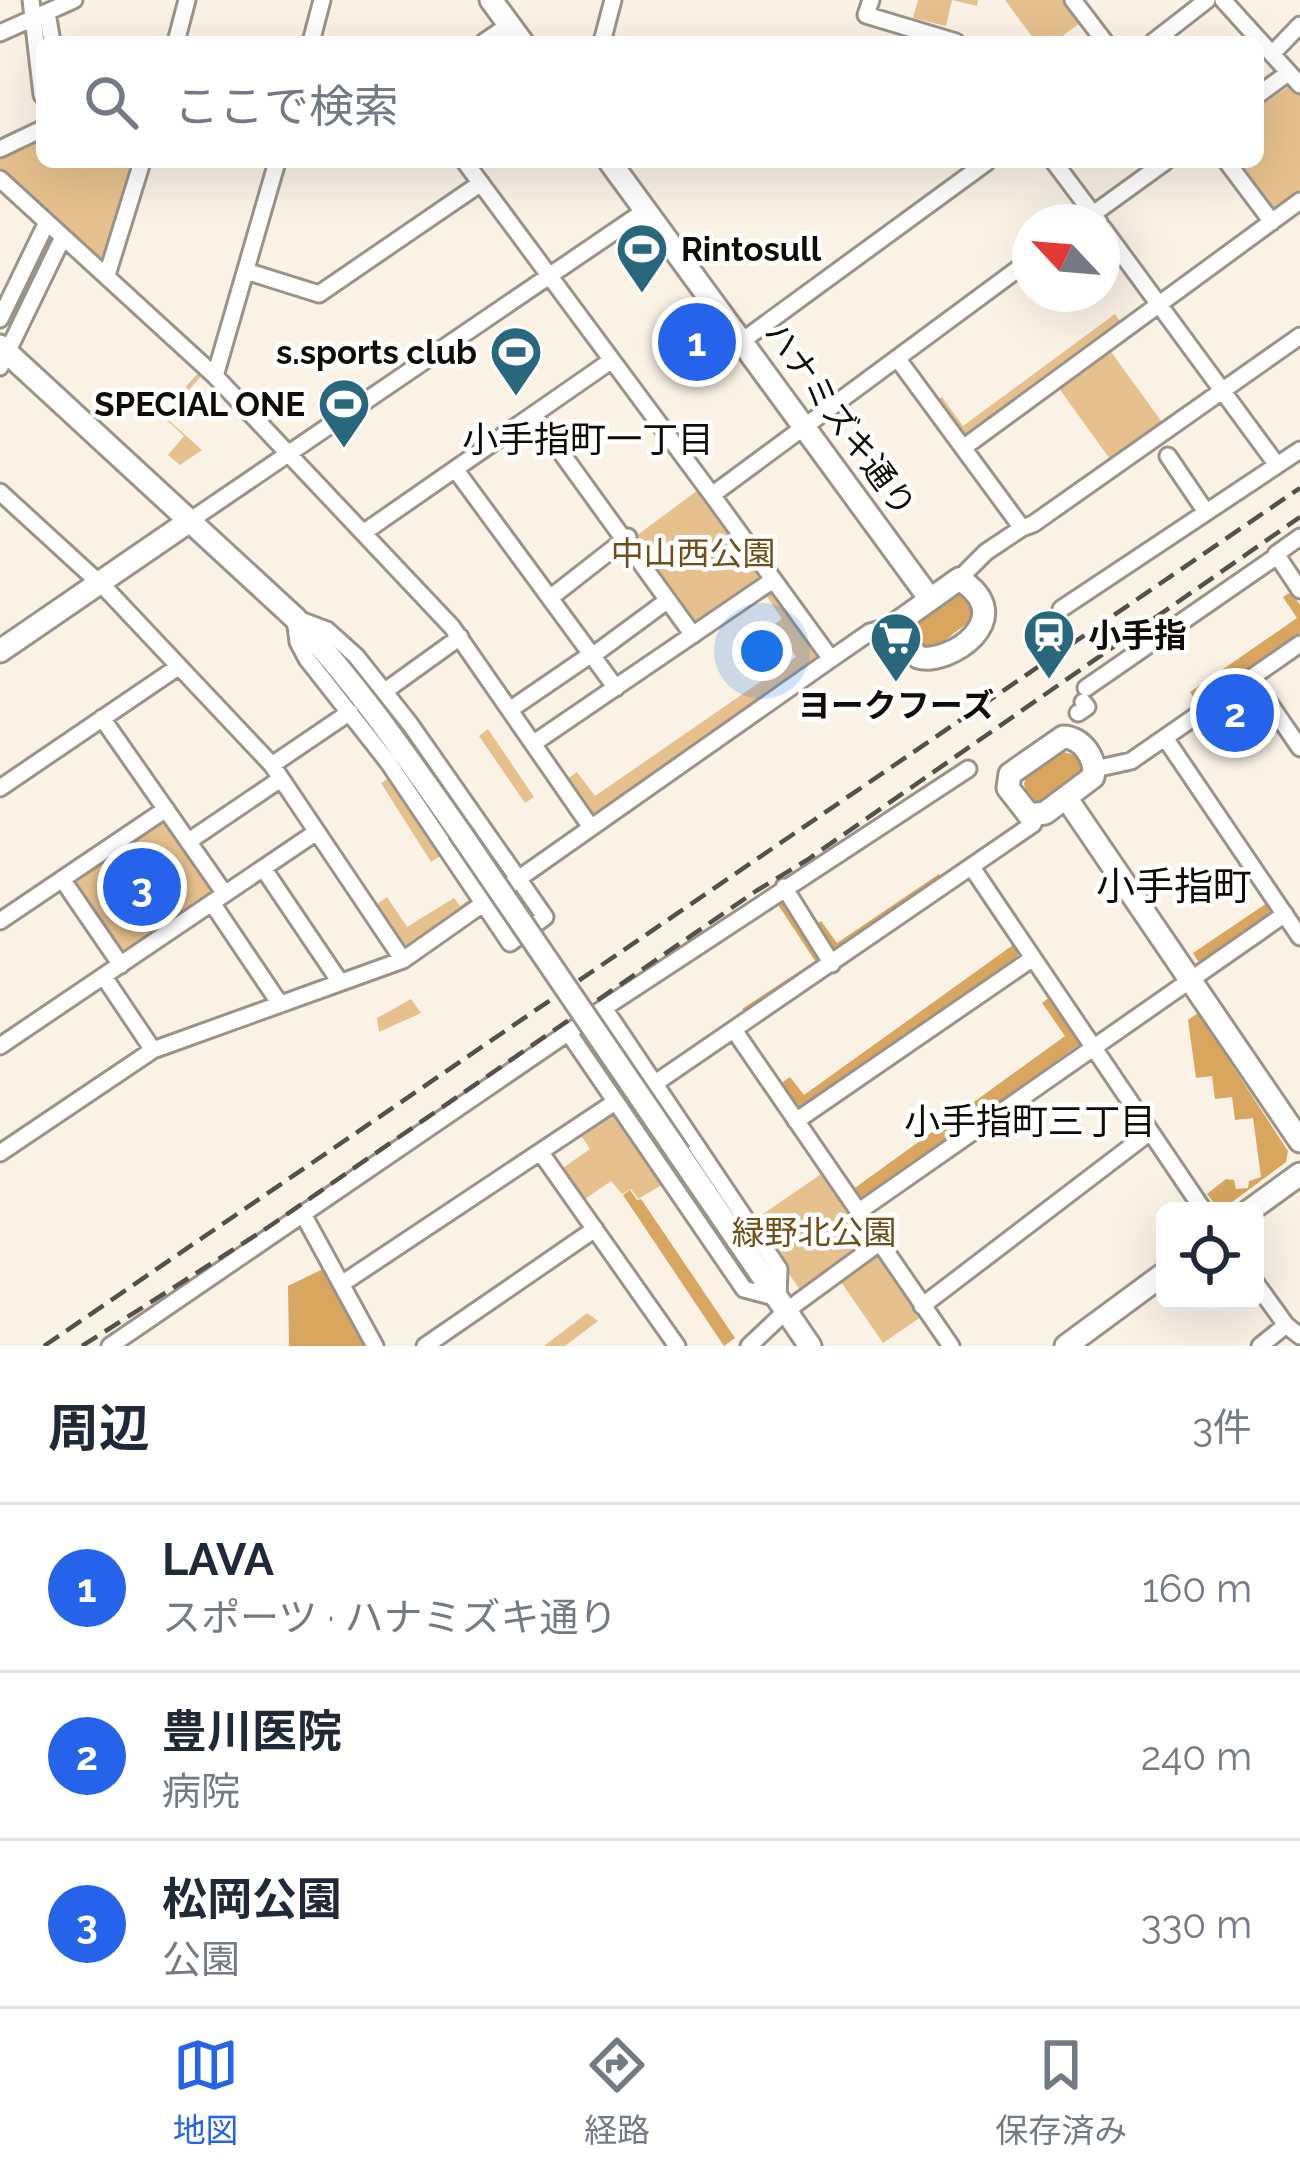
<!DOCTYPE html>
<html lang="ja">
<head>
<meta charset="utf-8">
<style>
	:root { --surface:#fff; --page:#f6f6f7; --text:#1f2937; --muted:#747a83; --line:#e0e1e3; --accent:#2563eb }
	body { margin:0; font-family:Raleway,"Noto Sans JP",sans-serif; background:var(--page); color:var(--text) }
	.controls { position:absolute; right:36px; bottom:36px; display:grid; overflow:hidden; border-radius:18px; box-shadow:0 12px 48px #0002 }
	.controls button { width:108px; height:108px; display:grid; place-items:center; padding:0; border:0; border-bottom:3px solid var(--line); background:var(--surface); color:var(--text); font:60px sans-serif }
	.compass { position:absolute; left:1012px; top:204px; width:108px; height:108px; border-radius:50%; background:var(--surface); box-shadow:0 12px 48px #0002; rotate:296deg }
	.you { position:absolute; left:762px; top:651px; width:42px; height:42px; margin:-30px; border:9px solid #fff; border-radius:50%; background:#1a73e8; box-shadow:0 0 0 18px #1a73e833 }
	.badge { display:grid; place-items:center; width:78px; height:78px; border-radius:50%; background:var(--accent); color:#fff; font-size:39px; font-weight:700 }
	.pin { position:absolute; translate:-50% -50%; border:6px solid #fff; box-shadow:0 3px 12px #0006 }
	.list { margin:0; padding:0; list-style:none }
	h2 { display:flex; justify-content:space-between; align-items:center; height:156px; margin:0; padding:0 48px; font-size:51px }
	h2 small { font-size:39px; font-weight:400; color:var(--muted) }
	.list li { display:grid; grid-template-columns:78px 1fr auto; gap:36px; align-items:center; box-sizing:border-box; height:168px; padding:0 48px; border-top:3px solid var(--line) }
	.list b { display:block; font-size:45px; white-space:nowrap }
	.list p { margin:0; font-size:39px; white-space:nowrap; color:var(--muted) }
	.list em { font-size:39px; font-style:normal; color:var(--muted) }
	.icon { flex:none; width:66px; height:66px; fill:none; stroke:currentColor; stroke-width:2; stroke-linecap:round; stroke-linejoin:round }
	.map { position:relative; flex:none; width:1300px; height:1346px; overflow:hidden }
	.search { position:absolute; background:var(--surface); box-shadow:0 12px 48px #0002; left:36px; right:36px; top:36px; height:132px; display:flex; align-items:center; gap:30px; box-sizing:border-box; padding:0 42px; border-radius:18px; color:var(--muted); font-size:45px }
	.sheet { height:660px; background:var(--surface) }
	nav { display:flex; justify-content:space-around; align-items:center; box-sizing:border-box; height:168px; border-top:3px solid var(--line); background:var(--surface); font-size:33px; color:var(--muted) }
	nav a { display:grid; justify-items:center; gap:6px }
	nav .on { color:var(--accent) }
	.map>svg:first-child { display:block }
	.green { fill:#e6c18d }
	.forest { fill:#d8a65e }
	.water { fill:#f0bd75 }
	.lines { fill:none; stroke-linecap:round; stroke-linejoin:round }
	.stream { stroke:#f0bd75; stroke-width:4.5 }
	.street-casing { stroke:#9c9388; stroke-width:21 }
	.secondary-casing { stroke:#9c9388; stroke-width:27 }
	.street { stroke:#fff; stroke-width:15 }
	.secondary { stroke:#fff; stroke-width:21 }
	.rail { stroke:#55504a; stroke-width:4.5; stroke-dasharray:18 9; stroke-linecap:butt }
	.secondary-bridge-casing { stroke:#9c9388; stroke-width:27; stroke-linecap:butt }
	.secondary-bridge { stroke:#fff; stroke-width:21 }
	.labels { text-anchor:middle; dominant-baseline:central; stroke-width:9; stroke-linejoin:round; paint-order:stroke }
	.poi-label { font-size:33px; font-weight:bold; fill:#100d09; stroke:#fff; text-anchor:start }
	.street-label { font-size:33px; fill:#100d09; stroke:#fff }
	.park-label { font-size:33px; fill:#704e18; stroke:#fff }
	.neighbourhood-label { font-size:36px; fill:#100d09; stroke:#fff }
	.quarter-label { font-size:39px; fill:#100d09; stroke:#fff }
</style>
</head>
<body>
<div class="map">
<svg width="1300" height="1346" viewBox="0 0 1300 1346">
	<rect width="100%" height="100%" fill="#fbf2e6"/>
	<path class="green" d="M918,0h60l-1,6 -25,-6 -6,26 -33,-8z
		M1005,0h62l16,21 -29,21h-18z
		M1292,84l8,8v102l-31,19 -37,-51h26v-54z
		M42,135v27h94l-29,100 -5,2 -102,-91v-20z
		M1115,314l7,10 -153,112 -8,-1 -24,-35 5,-3 21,29z
		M1109,349l55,76 -52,37 -54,-75z
		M181,353l23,20 -39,44 37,33 -22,15 -12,-10 16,-19 -23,-21 37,-42z
		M698,490l64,87 -62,47 -8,-2 -60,-83z
		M767,590l6,2 47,63 -2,7 -224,152 -6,-1 -22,-33 11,-8 18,24 201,-139 -15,-25 -8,5 -5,-8 14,-10 -18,-27z
		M488,729l46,68 -9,6 -46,-67z
		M390,777l53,77 -12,8 -50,-79z
		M159,818l7,1 48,70 -1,5 -88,61 -7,-1 -47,-68v-8z
		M387,897l20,30 47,-29 6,8 13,-9 -2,5 -62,48 -8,-1 -28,-42z
		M411,999l10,14 -42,19 -2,-14z
		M613,1108l52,75 -27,16 -7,-10 -9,5 -11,-13 -26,18 -22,-31 27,-19 -12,-18z
		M827,1170l49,72 -74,51 -49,-72z
		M877,1253l44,64 -38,26 -44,-64z
		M587,1313l11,8 -33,25h-21z"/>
	<path class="forest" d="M1291,592l9,13v28l-102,71 -8,-12 107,-74 -14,-21z
		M959,593l16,17 -1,8 -39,30 -13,-2 -9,-13 1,-12z
		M1063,752l12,3 6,12v10l-41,26 -12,-6 -4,-13 3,-10z
		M939,874l4,5 -109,73 -18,-28 5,-3 16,22z
		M780,897l43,66 -77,51 -4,-5 73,-48 -40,-61z
		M1267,903l7,11 -74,50 -7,-11z
		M1013,945l7,9 -225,160 -19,-27 14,-10 14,18z
		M1051,996l32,46 -222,160 -9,-12 213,-154 -23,-33z
		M1198,1013l90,138 -2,11 -66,49 -13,-17 19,-15 8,1 2,9 12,-1 1,-7 12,-4 -8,-59 -18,2 -3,-23 -17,2 -3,-23 -16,2 -8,-58z
		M630,1190l7,10 4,-1 94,139 -11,8 -101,-151z
		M325,1268l40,78h-76l-1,-60z"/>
	<path class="water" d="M47,230l8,8 -43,90 -8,-6z"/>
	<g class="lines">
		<path class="stream" d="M41,19l3,23"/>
		<g class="street-casing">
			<path id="street" d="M31,0l11,95
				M871,0l-5,15 90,27
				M1073,0l32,42
				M1223,0l77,85
				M47,12l5,30
				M0,33l74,-33
				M176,42l11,-42
				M311,42l11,-42
				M484,42l25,-17
				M602,42l11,-42
				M1153,42l54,-42
				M1272,54l28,-29
				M1258,95l30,-22
				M0,149l42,-20
				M465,162l247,333
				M1054,162l45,60
				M1227,162l45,60
				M0,179l215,197 237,251 138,199
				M1082,222l83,-60
				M1102,227l175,238
				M246,271l73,23 162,-111
				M107,275l35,-113
				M0,319l47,-97
				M742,341l245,-179
				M897,358l125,170 -36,24 -27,27
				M0,367l63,-130
				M215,376l62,-214
				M534,415l159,220
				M963,448l337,-247
				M1168,456l38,56
				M455,469l161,219
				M0,492l107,98 165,175 131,195
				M191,520l455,-310
				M1022,528l11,-4 267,-188
				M363,533l249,-173
				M1300,537l-24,17 24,36
				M550,598l78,-61
				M1061,609l239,-159
				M295,618l32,12 29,26 54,68 135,193 -35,26 -122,-181 -81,-103 -9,-17z
				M592,656l76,-56
				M831,659l-119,-164 318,-235
				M1252,678l48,70
				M1086,688l191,-132
				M385,691l75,-54
				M511,709l79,-54
				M1078,713l9,-6 -4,-5
				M102,718l123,176
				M1165,738l135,199
				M534,743l239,-163
				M272,765l78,-53
				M1095,769l36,-8 169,-117
				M0,788l178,-121
				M189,841l90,-61
				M263,868l77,114
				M973,869l231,342
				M62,879l59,86
				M784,887l48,77
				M212,903l68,101
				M0,921l166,-112
				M104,977l49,73
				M734,1030l217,316
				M568,1032l176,257 34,9 1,-29 -175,-261
				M0,1046l315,-213
				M654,1084l379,-260 4,-9
				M796,1121l237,-163
				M0,1153l153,-103 250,-90 428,-301 39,-27 23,-6
				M541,1153l136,193
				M858,1212l427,-298
				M304,1216l71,130
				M1255,1282l31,43 14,11
				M343,1283l272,-181
				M922,1306l228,-174
				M110,1346l494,-338 364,-239
				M425,1346l170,-117
				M749,1346l37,-35 93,-68
				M1260,1346l26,-21"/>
		</g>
		<g class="secondary-casing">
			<path id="secondary" d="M491,0l31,42
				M610,162l320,437
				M0,346l295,272c62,66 112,139 164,213
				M959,579c63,39 -11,87 -41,78l-25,-31z
				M0,651l191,-131
				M1063,737c19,0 34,22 30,40l-48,36 -16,2 -21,-27 2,-14z
				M1067,799l233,342
				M679,1154l131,192
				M1249,1211l51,-37
				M1066,1346l99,-73"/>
		</g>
		<use href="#street" class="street"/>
		<use href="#secondary" class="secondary"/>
		<path class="rail" d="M44,1346l1256,-858
			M82,1346l185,-118 489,-337 51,-31 493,-343"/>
		<g class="secondary-bridge-casing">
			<path id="secondary-bridge" d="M459,831l220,323"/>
		</g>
		<use href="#secondary-bridge" class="secondary-bridge"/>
	</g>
	<defs>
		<g id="stadium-pin" transform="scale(2.7)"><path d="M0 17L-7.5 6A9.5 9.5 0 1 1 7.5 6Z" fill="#29677d" stroke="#fff"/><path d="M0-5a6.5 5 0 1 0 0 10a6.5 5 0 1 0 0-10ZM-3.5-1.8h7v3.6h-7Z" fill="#fff"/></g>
		<g id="station-pin" transform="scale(2.7)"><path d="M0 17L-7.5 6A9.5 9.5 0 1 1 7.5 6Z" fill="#29677d" stroke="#fff"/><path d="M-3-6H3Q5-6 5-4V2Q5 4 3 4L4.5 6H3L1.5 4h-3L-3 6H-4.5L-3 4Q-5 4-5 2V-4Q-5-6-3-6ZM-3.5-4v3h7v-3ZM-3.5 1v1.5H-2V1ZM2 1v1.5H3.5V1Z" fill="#fff"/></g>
		<g id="supermarket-pin" transform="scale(2.7)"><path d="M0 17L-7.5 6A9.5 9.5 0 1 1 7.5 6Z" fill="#29677d" stroke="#fff"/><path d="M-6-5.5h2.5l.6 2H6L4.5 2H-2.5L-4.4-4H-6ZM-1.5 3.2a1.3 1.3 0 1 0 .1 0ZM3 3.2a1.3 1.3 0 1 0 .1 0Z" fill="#fff"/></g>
	</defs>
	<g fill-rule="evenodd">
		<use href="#stadium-pin" x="642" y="249"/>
		<use href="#stadium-pin" x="516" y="352"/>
		<use href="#stadium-pin" x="344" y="404"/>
		<use href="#station-pin" x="1049" y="635"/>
		<use href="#supermarket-pin" x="896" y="638"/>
	</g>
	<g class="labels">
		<g class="poi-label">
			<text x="681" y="249">Rintosull</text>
			<text x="477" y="352" text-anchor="end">s.sports club</text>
			<text x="305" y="404" text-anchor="end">SPECIAL ONE</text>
			<text x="1088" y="635">小手指</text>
			<text x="896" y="705" text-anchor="middle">ヨークフーズ</text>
		</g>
		<g class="street-label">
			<text transform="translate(840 419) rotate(54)">ハナミズキ通り</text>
		</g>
		<g class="park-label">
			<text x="693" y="553">中山西公園</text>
			<text x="814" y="1232">緑野北公園</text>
		</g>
		<g class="neighbourhood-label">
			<text x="588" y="439">小手指町一丁目</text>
			<text x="1030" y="1121">小手指町三丁目</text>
		</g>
		<g class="quarter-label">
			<text x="1174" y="886">小手指町</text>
		</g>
	</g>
</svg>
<div class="controls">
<button><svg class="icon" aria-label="locate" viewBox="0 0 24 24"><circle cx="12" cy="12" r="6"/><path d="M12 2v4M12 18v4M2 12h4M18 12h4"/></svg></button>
</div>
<svg class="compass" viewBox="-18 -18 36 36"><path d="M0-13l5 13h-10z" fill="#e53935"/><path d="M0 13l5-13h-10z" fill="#747a83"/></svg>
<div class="you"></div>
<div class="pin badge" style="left:697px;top:342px">1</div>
<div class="pin badge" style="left:1235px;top:713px">2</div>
<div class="pin badge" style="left:142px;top:887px">3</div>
<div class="search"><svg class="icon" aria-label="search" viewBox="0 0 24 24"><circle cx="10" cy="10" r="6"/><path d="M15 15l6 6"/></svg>ここで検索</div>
</div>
<section class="sheet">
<h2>周辺<small>3件</small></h2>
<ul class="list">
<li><span class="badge">1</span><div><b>LAVA</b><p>スポーツ · ハナミズキ通り</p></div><em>160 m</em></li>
<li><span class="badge">2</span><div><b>豊川医院</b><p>病院</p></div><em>240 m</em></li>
<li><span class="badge">3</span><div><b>松岡公園</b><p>公園</p></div><em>330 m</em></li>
</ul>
</section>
<nav>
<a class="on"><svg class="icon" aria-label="map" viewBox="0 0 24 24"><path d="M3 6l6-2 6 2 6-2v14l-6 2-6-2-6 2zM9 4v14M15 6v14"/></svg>地図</a>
<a><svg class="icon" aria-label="directions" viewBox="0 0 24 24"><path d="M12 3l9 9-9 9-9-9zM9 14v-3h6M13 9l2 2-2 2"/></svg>経路</a>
<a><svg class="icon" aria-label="saved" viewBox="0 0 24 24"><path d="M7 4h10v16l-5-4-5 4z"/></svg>保存済み</a>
</nav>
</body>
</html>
